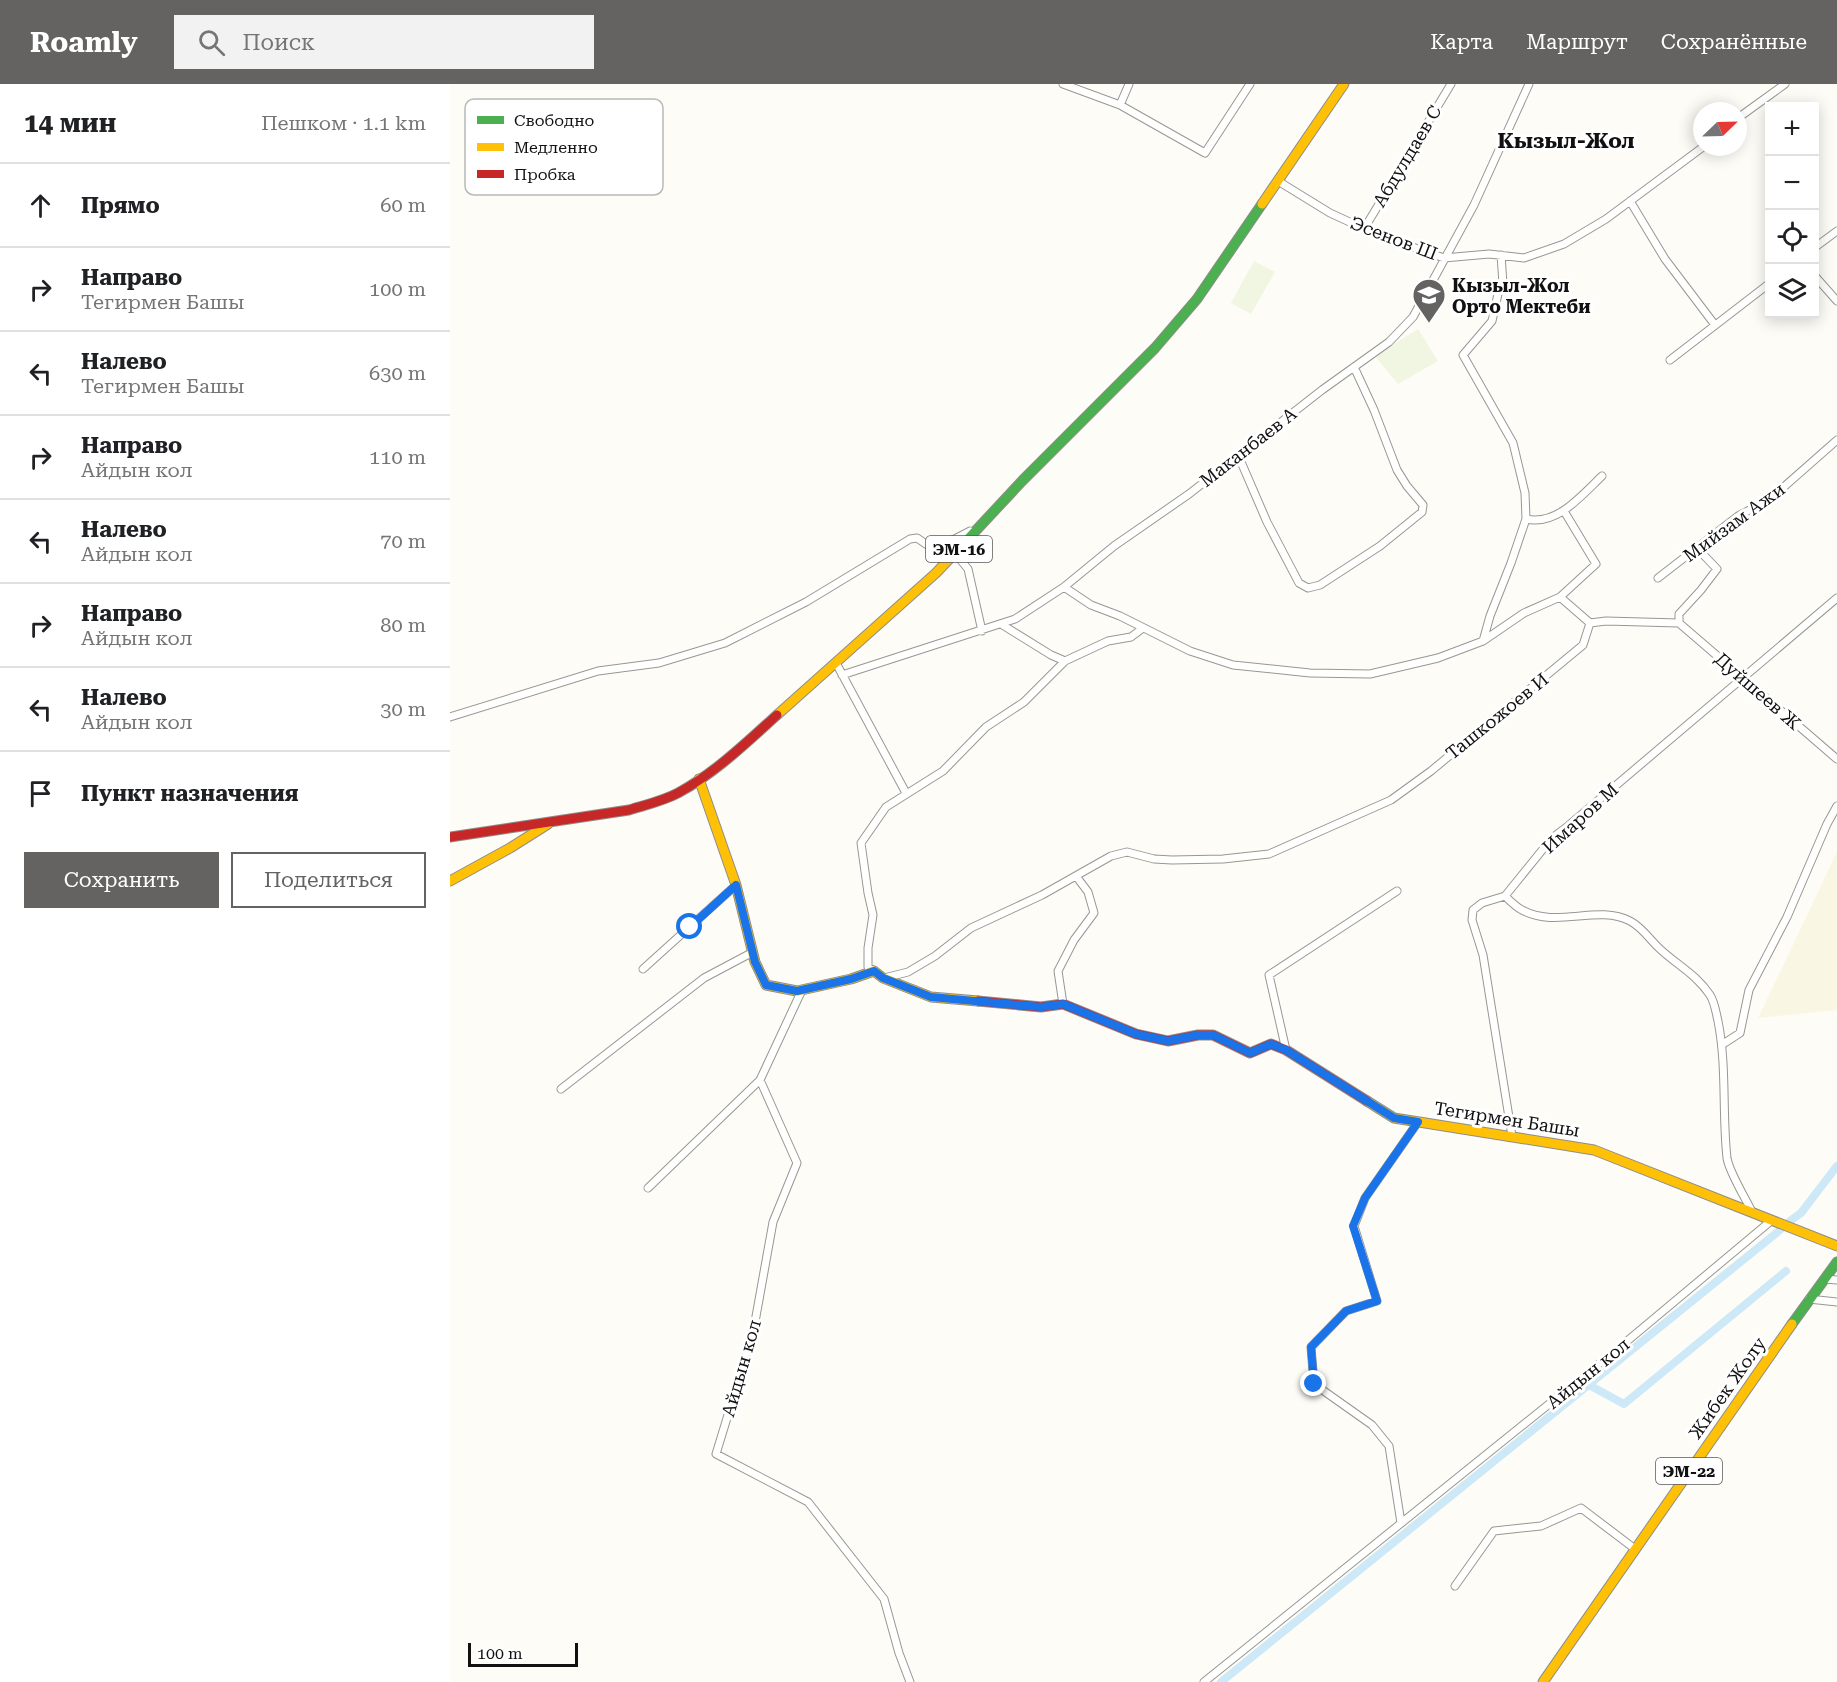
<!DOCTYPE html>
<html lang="ru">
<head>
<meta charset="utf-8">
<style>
	:root { --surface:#fff; --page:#f2f2f2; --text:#202124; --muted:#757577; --line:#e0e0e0; --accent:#646362 }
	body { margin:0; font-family:"Roboto Serif",serif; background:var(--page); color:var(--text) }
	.controls { position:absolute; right:18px; top:18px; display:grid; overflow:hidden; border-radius:0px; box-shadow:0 3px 15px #0003 }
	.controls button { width:54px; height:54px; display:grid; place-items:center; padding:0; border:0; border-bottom:2px solid var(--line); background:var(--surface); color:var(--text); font:30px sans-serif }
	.compass { position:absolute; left:1243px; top:18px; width:54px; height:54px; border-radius:50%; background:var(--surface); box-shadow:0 3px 15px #0003; rotate:67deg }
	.scale { position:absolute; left:18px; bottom:15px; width:110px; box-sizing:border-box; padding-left:6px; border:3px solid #111; border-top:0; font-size:16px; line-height:21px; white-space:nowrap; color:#111; -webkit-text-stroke:4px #fff; paint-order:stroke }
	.stop { position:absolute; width:18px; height:18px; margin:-14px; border:4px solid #1a73e8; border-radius:50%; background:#fff }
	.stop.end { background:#1a73e8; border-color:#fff; box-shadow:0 2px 6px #0008 }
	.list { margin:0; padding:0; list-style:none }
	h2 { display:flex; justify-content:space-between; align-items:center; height:78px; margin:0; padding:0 24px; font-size:26px }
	h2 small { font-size:20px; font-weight:400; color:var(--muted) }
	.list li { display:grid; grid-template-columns:39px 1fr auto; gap:18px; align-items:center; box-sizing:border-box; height:84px; padding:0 24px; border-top:2px solid var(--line) }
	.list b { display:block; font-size:22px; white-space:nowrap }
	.list p { margin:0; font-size:20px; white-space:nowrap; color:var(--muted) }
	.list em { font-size:20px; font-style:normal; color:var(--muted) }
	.actions { display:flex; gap:12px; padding:18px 24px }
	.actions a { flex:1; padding:14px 0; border:2px solid var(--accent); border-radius:0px; text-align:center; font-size:21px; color:var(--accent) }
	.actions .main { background:var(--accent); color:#fff }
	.icon { flex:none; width:33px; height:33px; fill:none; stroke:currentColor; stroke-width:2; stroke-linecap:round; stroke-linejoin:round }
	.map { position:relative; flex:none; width:1387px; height:1598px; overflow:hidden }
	header { display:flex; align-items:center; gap:36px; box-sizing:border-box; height:84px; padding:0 30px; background:var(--accent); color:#fff }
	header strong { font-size:28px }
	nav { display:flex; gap:33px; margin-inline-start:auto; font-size:21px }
	.search { width:420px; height:54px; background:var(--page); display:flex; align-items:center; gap:15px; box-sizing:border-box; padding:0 21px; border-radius:0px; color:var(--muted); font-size:22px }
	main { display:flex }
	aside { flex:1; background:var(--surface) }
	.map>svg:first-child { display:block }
	.farmland { fill:#f9f7e4 }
	.pitch { fill:#f0f6e1 }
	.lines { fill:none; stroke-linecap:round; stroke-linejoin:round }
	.canal { stroke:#cde8f7; stroke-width:8 }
	.street-casing { stroke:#979795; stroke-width:9 }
	.fast-casing { stroke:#8e8d8b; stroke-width:11 }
	.slow-casing { stroke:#8e8d8b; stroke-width:11 }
	.jam-casing { stroke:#8e8d8b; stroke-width:11 }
	.street { stroke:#fffffe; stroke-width:7 }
	.fast { stroke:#4caf50; stroke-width:9 }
	.slow { stroke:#ffc107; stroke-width:9 }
	.jam { stroke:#c62828; stroke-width:9 }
	.route { stroke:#1a73e8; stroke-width:8 }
	.labels { text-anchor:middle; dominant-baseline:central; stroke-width:6; stroke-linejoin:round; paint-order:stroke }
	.shield { fill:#fff; stroke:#585858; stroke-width:1.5 }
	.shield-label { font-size:16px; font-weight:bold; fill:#111 }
	.street-label { font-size:18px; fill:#111; stroke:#fff }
	.poi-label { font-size:18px; font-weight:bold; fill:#111; stroke:#fff; text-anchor:start }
	.quarter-label { font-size:21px; font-weight:bold; fill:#111; stroke:#fff }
	.key { fill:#fff; stroke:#b8b8b8; stroke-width:1.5 }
	.key-label { font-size:16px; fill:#111 }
</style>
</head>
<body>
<header>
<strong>Roamly</strong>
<div class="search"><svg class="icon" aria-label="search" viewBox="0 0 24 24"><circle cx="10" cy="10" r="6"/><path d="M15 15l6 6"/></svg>Поиск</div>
<nav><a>Карта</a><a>Маршрут</a><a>Сохранённые</a></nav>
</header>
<main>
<aside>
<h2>14 мин<small>Пешком · 1.1 km</small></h2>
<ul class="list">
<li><svg class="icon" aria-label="ahead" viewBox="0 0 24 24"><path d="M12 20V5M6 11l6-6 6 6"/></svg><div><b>Прямо</b></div><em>60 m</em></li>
<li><svg class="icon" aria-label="right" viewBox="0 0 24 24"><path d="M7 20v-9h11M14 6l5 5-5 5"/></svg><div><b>Направо</b><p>Тегирмен Башы</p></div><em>100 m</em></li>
<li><svg class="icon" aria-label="left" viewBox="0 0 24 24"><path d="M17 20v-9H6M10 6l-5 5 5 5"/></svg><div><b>Налево</b><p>Тегирмен Башы</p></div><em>630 m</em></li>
<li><svg class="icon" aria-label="right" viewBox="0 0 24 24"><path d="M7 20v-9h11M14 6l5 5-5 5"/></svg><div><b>Направо</b><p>Айдын кол</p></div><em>110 m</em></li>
<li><svg class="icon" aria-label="left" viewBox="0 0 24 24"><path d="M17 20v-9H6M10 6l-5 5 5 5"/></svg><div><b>Налево</b><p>Айдын кол</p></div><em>70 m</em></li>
<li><svg class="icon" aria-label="right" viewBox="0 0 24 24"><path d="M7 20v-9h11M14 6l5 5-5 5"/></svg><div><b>Направо</b><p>Айдын кол</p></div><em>80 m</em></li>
<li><svg class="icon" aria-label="left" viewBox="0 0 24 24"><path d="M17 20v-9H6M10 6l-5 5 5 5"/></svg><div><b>Налево</b><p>Айдын кол</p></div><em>30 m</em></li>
<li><svg class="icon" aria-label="arrive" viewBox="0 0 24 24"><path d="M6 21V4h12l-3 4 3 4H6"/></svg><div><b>Пункт назначения</b></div></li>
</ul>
<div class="actions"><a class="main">Сохранить</a><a>Поделиться</a></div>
</aside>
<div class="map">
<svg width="1387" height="1598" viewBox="0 0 1387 1598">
	<rect width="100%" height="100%" fill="#fdfcf7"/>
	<path class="farmland" d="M1387,768v158l-79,8z"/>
	<path class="pitch" d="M804,177l21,11 -24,42 -20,-11z
		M968,245l20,32 -40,23 -23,-28z"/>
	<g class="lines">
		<path class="canal" d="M1340,1137l11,-8 36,-47
			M1139,1301l35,19 162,-133
			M771,1598l559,-452"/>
		<g class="street-casing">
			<path id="street" d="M613,0l57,21 85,48 45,-69
				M670,21l9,-21
				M1288,34l47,-34
				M828,97l52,32 48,22 66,23 45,-4 35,4 40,-14 42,-25 97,-72
				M1180,117l35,58 50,66
				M914,145l87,-145
				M1364,164l23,-17
				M1364,191l23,26
				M1220,276l100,-77
				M788,371l29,67 32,61 9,5 12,-3 60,-39 42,-34 1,-7 -16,-19 -10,-16 -23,-60 -20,-43
				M1076,435c31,7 55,-23 76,-43
				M505,469l13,16 14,62
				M1208,494l80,-62 31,-16 68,-60
				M614,503l27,18 29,11 70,35 43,14 77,8 60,1 68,-16 45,-17 41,-28 36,-16 36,-33 -32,-53
				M1110,513l30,26
				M1140,539l16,-2 73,2
				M1229,539l158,136
				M1229,539v-9l22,-24 16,-21 -20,-21
				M551,540l50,31 14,6
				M1033,557l7,-25 21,-53 15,-44 -1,-26 -12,-50 -50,-88 29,-34 6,-27 5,-10 -2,-29
				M386,579l70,130
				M392,591l173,-56 49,-32 50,-41 75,-52 133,-104 67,-48 24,-25 61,-112 55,-121
				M0,633l148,-46 61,-8 66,-20 81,-41 104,-63 7,-1 15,10 9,-2 29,-15
				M1055,812c5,5 11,11 17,14 35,19 75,-6 108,11 12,6 20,19 30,28 17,16 37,26 50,46 5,8 6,18 8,26 9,46 4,92 9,137 2,14 19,41 25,54
				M193,885l93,-84
				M424,887l-6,-4v-19l5,-33 -5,-22 -7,-50 25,-36 57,-36 43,-44 38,-25 41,-41 43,-20 23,-4 12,-9
				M434,894l24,-6 27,-16 36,-28 71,-33 69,-39 16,-4 27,7 18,1 51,-1 46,-5 122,-54 40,-29 152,-126 7,-22
				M352,906l-42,90 37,83 -24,59 -20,111 -37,121 92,48 76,97 15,54 11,29
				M613,920l-5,-33 16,-31 20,-27 -6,-21 -12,-16
				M1273,960l17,-11 9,-43 38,-73 40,-93 10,-18
				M836,966l-17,-75 128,-84
				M111,1005l143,-111 49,-26
				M1062,1052l-29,-181 -11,-35 1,-10 9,-7 23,-7 47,-58 16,-12 269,-228
				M198,1104l112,-108
				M1374,1195l13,1
				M1359,1215l28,3
				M951,1439l-12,-77 -17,-21 -58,-41 -3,-37 35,-36 31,-10 -23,-75 11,-28 53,-76
				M1005,1502l39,-55 47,-5 40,-18 54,41
				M754,1598l422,-340 146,-122"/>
		</g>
		<g class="fast-casing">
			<path id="fast" d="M504,470l69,-74 132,-132 42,-49 65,-95
				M1342,1240l45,-62"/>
		</g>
		<g class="slow-casing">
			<path id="slow" d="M812,120l82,-120
				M327,631l159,-142 18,-19
				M249,695l37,106 19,77 11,23 31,6 54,-12 23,-8 9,7 48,19 47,4
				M0,797l60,-33 38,-24
				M917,1017l27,17 200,32 243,96
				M1093,1598l249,-358"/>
		</g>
		<g class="jam-casing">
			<path id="jam" d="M0,753l179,-27c16,-5 34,-9 49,-17 37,-20 68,-50 99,-78
				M528,917l63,6 22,-3 73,30 32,7 30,-6h15l37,18 21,-9 15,6 81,51"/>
		</g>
		<use href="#street" class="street"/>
		<use href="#fast" class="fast"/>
		<use href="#slow" class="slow"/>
		<use href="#jam" class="jam"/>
	</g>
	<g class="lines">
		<path class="route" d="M240,843l46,-42 19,77 11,23 31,6 54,-12 23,-8 9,7 48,19 110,10 22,-3 73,30 32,7 30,-6h15l37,18 21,-9 15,6 108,68 24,4 -53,76 -12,28 24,75 -31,10 -35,36 3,37"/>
	</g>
	<defs>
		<g id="school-pin" transform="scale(1.725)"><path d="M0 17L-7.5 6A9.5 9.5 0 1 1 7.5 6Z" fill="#646362" stroke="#fff"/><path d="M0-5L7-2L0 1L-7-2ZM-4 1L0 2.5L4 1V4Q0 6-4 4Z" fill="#fff"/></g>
	</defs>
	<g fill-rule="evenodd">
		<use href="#school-pin" x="979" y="211"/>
	</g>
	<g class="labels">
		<g class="shield">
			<rect x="476" y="452" width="66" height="26" rx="4.5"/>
			<rect x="1206" y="1374" width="66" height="26" rx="4.5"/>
		</g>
		<g class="shield-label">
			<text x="509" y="465">ЭМ-16</text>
			<text x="1239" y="1387">ЭМ-22</text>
		</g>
		<g class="street-label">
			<text transform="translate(957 72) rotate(-59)">Абдулдаев С</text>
			<text transform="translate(944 154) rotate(21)">Эсенов Ш</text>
			<text transform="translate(798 363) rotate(-38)">Маканбаев А</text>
			<text transform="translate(1284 438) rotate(-36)">Мийзам Ажи</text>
			<text transform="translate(1308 607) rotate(41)">Дуйшеев Ж</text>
			<text transform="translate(1047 632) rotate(-39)">Ташкожоев И</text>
			<text transform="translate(1130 734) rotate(-42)">Имаров М</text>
			<text transform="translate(1057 1035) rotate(9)">Тегирмен Башы</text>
			<text transform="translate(291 1284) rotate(-74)">Айдын кол</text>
			<text transform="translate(1138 1289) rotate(-39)">Айдын кол</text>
			<text transform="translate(1277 1304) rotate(-55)">Жибек Жолу</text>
		</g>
		<g class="poi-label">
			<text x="1002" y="201">Кызыл-Жол<tspan x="1002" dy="21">Орто Мектеби</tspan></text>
		</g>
		<g class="quarter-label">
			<text x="1116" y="57">Кызыл-Жол</text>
		</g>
	</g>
	<rect x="15" y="15" width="198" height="96" rx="9" class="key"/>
	<rect x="27" y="32" width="27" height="8" fill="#4caf50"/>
	<rect x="27" y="59" width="27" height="8" fill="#ffc107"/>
	<rect x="27" y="86" width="27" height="8" fill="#c62828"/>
	<g class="key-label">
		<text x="64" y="42">Свободно</text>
		<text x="64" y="69">Медленно</text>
		<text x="64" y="96">Пробка</text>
	</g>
</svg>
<div class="controls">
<button>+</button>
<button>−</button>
<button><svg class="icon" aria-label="locate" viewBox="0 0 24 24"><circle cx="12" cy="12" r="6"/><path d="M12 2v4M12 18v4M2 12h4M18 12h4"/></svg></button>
<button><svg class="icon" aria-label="layers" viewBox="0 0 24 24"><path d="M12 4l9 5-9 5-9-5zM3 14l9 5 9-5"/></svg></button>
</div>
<svg class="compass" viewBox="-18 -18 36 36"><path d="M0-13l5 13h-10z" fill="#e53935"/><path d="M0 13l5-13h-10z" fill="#757577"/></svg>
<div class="scale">100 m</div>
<div class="stop" style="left:240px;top:843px"></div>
<div class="stop end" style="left:864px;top:1300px"></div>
</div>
</main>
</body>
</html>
